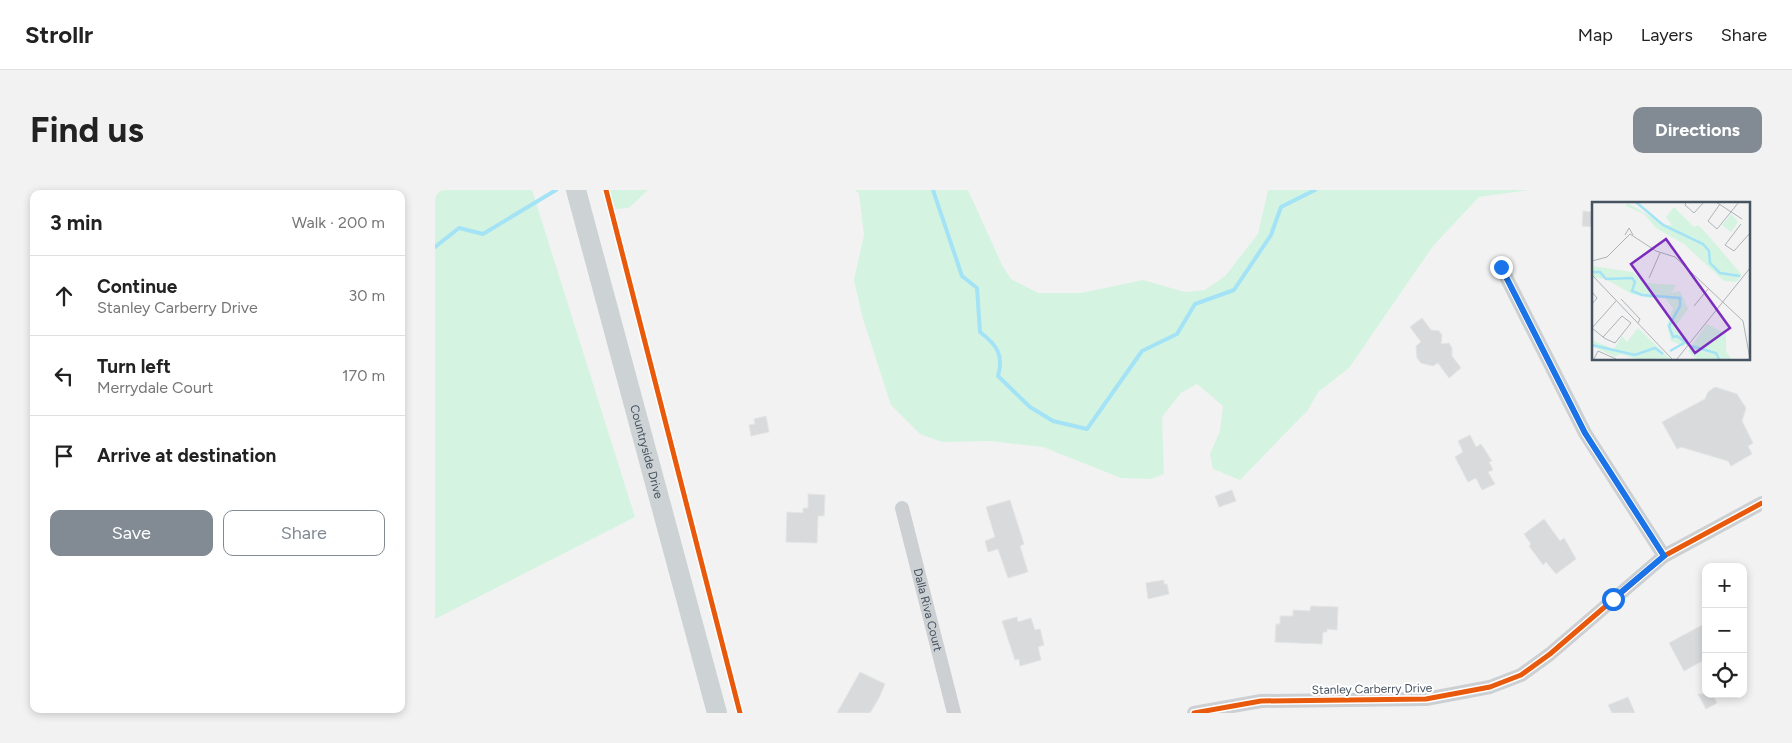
<!DOCTYPE html>
<html lang="en">
<head>
<meta charset="utf-8">
<style>
	:root { --surface:#fff; --page:#f2f2f2; --text:#222; --muted:#767676; --line:#e0e0e0; --accent:#828b94 }
	body { margin:0; font-family:Figtree,sans-serif; background:var(--page); color:var(--text) }
	.controls { position:absolute; right:15px; bottom:15px; display:grid; overflow:hidden; border-radius:10px; box-shadow:0 2px 8px #0003 }
	.controls button { width:45px; height:45px; display:grid; place-items:center; padding:0; border:0; border-bottom:1px solid var(--line); background:var(--surface); color:var(--text); font:25px sans-serif }
	.stop { position:absolute; width:15px; height:15px; margin:-11px; border:4px solid #1a73e8; border-radius:50%; background:#fff }
	.stop.end { background:#1a73e8; border-color:#fff; box-shadow:0 1px 5px #0008 }
	.list { margin:0; padding:0; list-style:none }
	h2 { display:flex; justify-content:space-between; align-items:center; height:65px; margin:0; padding:0 20px; font-size:21px }
	h2 small { font-size:16px; font-weight:400; color:var(--muted) }
	.list li { display:grid; grid-template-columns:32px 1fr auto; gap:15px; align-items:center; box-sizing:border-box; height:80px; padding:0 20px; border-top:1px solid var(--line) }
	.list b { display:block; font-size:19px; white-space:nowrap }
	.list p { margin:0; font-size:16px; white-space:nowrap; color:var(--muted) }
	.list em { font-size:16px; font-style:normal; color:var(--muted) }
	.actions { display:flex; gap:10px; padding:15px 20px }
	.actions a { flex:1; padding:11px 0; border:1px solid var(--accent); border-radius:10px; text-align:center; font-size:18px; color:var(--accent) }
	.actions .main { background:var(--accent); color:#fff }
	.icon { flex:none; width:28px; height:28px; fill:none; stroke:currentColor; stroke-width:2; stroke-linecap:round; stroke-linejoin:round }
	.map { position:relative; flex:none; width:1327px; height:523px; overflow:hidden; border-radius:10px }
	header { display:flex; align-items:center; gap:30px; box-sizing:border-box; height:70px; padding:0 25px; background:var(--surface); border-bottom:1px solid var(--line) }
	header strong { font-size:24px }
	nav { display:flex; gap:28px; margin-inline-start:auto; font-size:18px }
	.intro { display:flex; align-items:center; justify-content:space-between; box-sizing:border-box; height:120px; padding:0 30px }
	h1 { margin:0; font-size:35px }
	.button { padding:12px 22px; border-radius:10px; background:var(--accent); color:#fff; font-size:18px; font-weight:700 }
	main { display:flex; gap:30px; padding:0 30px }
	aside { flex:1; background:var(--surface); border-radius:10px; box-shadow:0 2px 8px #0003 }
	.map>svg:first-child { display:block }
	.green { fill:#d4f4e1 }
	.lines { fill:none; stroke-linecap:round; stroke-linejoin:round }
	.stream { stroke:#a4e3f6; stroke-width:4 }
	.building { fill:#d9dadc; stroke:#e3e4e5 }
	.minor { stroke:#cdd0d3; stroke-width:14 }
	.secondary { stroke:#cdd2d5; stroke-width:20 }
	.cycleway-casing { stroke:#fff; stroke-width:8 }
	.cycleway { stroke:#e8590c; stroke-width:5 }
	.route { stroke:#1a73e8; stroke-width:6 }
	.labels { text-anchor:middle; dominant-baseline:central; stroke-width:4; stroke-linejoin:round; paint-order:stroke }
	.street-label { font-size:12px; fill:#465361; stroke:#fff }
	.inset-river { fill:none; stroke:#a4e3f6; stroke-width:2.5 }
	.inset-road { fill:none; stroke:#adb2b8; stroke-width:1 }
	.view { fill:#7b2cbf; fill-opacity:0.15; stroke:#7b2cbf; stroke-width:2.5 }
	.inset-edge { fill:none; stroke:#465361; stroke-width:2.5 }
</style>
</head>
<body>
<header>
<strong>Strollr</strong>
<nav><a>Map</a><a>Layers</a><a>Share</a></nav>
</header>
<div class="intro"><h1>Find us</h1><a class="button">Directions</a></div>
<main>
<aside>
<h2>3 min<small>Walk · 200 m</small></h2>
<ul class="list">
<li><svg class="icon" aria-label="ahead" viewBox="0 0 24 24"><path d="M12 20V5M6 11l6-6 6 6"/></svg><div><b>Continue</b><p>Stanley Carberry Drive</p></div><em>30 m</em></li>
<li><svg class="icon" aria-label="left" viewBox="0 0 24 24"><path d="M17 20v-9H6M10 6l-5 5 5 5"/></svg><div><b>Turn left</b><p>Merrydale Court</p></div><em>170 m</em></li>
<li><svg class="icon" aria-label="arrive" viewBox="0 0 24 24"><path d="M6 21V4h12l-3 4 3 4H6"/></svg><div><b>Arrive at destination</b></div></li>
</ul>
<div class="actions"><a class="main">Save</a><a>Share</a></div>
</aside>
<div class="map">
<svg width="1327" height="523" viewBox="0 0 1327 523">
	<rect width="100%" height="100%" fill="#f2f2f2"/>
	<path class="green" d="M0,0h97l103,327 -200,102z
		M171,0h42l-19,18 -13,1z
		M420,0h113l35,77 8,12 27,14h43l62,-13 42,12 20,-2 20,-14 33,-42 10,-44h262l-51,7 -46,49 -84,122 -31,24 -10,18 -68,70 -27,-11 -3,-15 10,-23 3,-25 -26,-22 -16,9 -19,24 2,57 -13,5 -30,-1 -78,-31 -53,-6 -48,1 -22,-8 -29,-29 -28,-86 -9,-39 10,-45 -5,-41z"/>
	<g class="lines">
		<path class="stream" d="M498,0l29,86 15,12 3,44c17,13 24,23 18,44l32,31 23,14 34,8 55,-78 35,-17 18,-30 39,-14 37,-55 10,-28 34,-17
			M0,57l24,-19 24,6 73,-44"/>
	</g>
	<path class="building" d="M1148,21l10,1v15l-11,-1z
		M987,128l9,12 8,1 3,4 -1,9 8,-1 3,5v8l9,12 -12,10 -11,-15 -5,3 -12,-3 -4,-5 -1,-12 5,-4 -11,-15z
		M1280,197l22,7 9,14 -4,13 11,22 -5,3 4,8 -21,12 -3,-5 -47,-14 -4,2 -15,-27 43,-23 3,-7z
		M331,226l3,16 -18,4 -2,-11 6,-1 -1,-5z
		M1035,245l6,12 5,-3 11,17 -3,1 4,8 -5,2 7,12 -13,6 -6,-12 -8,4 -13,-25 8,-5 -5,-11z
		M797,300l4,11 -17,6 -4,-11z
		M373,304l17,1 -1,21h-6l-1,27 -31,-1 1,-30 16,1v-5h5z
		M575,310l14,44 -4,2 8,26 -20,6 -10,-29 -10,3 -3,-11 10,-4 -9,-30z
		M1109,329l16,22 4,-3 12,21 -20,15 -10,-12 -3,3 -14,-19 2,-2 -7,-10z
		M729,390v4h3l2,10 -21,5 -2,-16z
		M876,416l27,1 -1,23 -10,-1v3h-4l-1,12 -47,-2 1,-18h4v-8h13v-6l17,1z
		M582,427l1,5 13,-4 4,12 5,-1 4,16 -6,2 3,13 -21,6 -1,-7 -4,1 -13,-39z
		M1271,433v36l-22,12 -15,-28z
		M425,482l25,12 -6,14 -9,15h-33z
		M1263,504h14l5,9 -11,6z
		M1193,507l7,16h-23l-4,-8z"/>
	<g class="lines">
		<g class="minor">
			<path d="M1066,77l84,166 79,123"/>
			<path id="s1" d="M467,318l52,205"/>
			<path d="M759,523l67,-12 165,-2 64,-12 31,-12 29,-21 114,-98 98,-53"/>
		</g>
		<path class="secondary" id="s2" d="M141,0l141,523"/>
		<g class="cycleway-casing">
			<path id="cycleway" d="M171,0l134,523
				M1066,77l84,166 79,123
				M759,523l67,-12 165,-2 64,-12 31,-12 29,-21 114,-98 98,-53"/>
		</g>
		<use href="#cycleway" class="cycleway"/>
	</g>
	<g class="lines">
		<path class="route" d="M1066,77l84,166 79,123 -51,43"/>
	</g>
	<g class="labels">
		<g class="street-label">
			<text stroke="none"><textPath href="#s2" startOffset="271">Countryside Drive</textPath></text>
			<text stroke="none"><textPath href="#s1" startOffset="105">Dalla Riva Court</textPath></text>
			<text transform="translate(937 499) rotate(-1)">Stanley Carberry Drive</text>
		</g>
	</g>
	<g transform="translate(1157 12)">
		<rect width="158" height="158" fill="#f2f2f2"/>
		<path d="M35,1l39,22h6l-6,-8 8,-10 20,20 4,-2 8,8 36,42 -6,7 -12,-1 -40,-37 -28,-16 -12,-14 -18,-8zM139,12l7,8 -7,10 -9,-7zM0,64l41,6 12,11 31,2 -5,8 9,-2 8,18 -14,19 14,12 -4,6 -13,-5 -4,-16 6,-17 -9,-11 -14,1 -18,-4 -27,-15 -13,-2zM115,122l19,10v17l5,8h-35l-8,-8zM46,126l32,31h-33l-17,-5 -5,3 -23,-11v-6l22,9 8,-13 5,6z" fill="#d4f4e1"/>
		<path class="inset-river" d="M44,0l27,23 40,19 6,7 1,12 10,10 20,3M0,70h8l6,7 26,-1 3,4 -3,9 10,4 38,3v8l-11,20 4,11 4,-1 11,8M0,143l43,10 20,-7 8,6M99,144l25,7 3,6M78,149l14,-8"/>
		<path class="inset-road" d="M94,0l-1,3 9,8 10,-11M124,0l26,17M128,2l-12,17 9,8 22,-27M149,22l-16,21 9,6 16,-18M33,33l4,-7 4,7M0,59l15,-4 23,-23 26,17 19,6 68,64 7,38M0,73l80,84M57,76l11,-25M0,90l5,6 -5,6M29,97l19,20 -2,4M102,104l14,-17M0,126l5,4 6,5 3,2 9,4 16,-20 -9,-7 -19,21M0,126l24,-27M2,157l4,-8 18,8M85,157l73,-91"/>
		<path class="view" d="M74,37l64,89 -35,25 -64,-89z"/>
		<rect width="158" height="158" class="inset-edge"/>
	</g>
</svg>
<div class="controls">
<button>+</button>
<button>−</button>
<button><svg class="icon" aria-label="locate" viewBox="0 0 24 24"><circle cx="12" cy="12" r="6"/><path d="M12 2v4M12 18v4M2 12h4M18 12h4"/></svg></button>
</div>
<div class="stop" style="left:1178px;top:409px"></div>
<div class="stop end" style="left:1066px;top:77px"></div>
</div>
</main>
</body>
</html>
